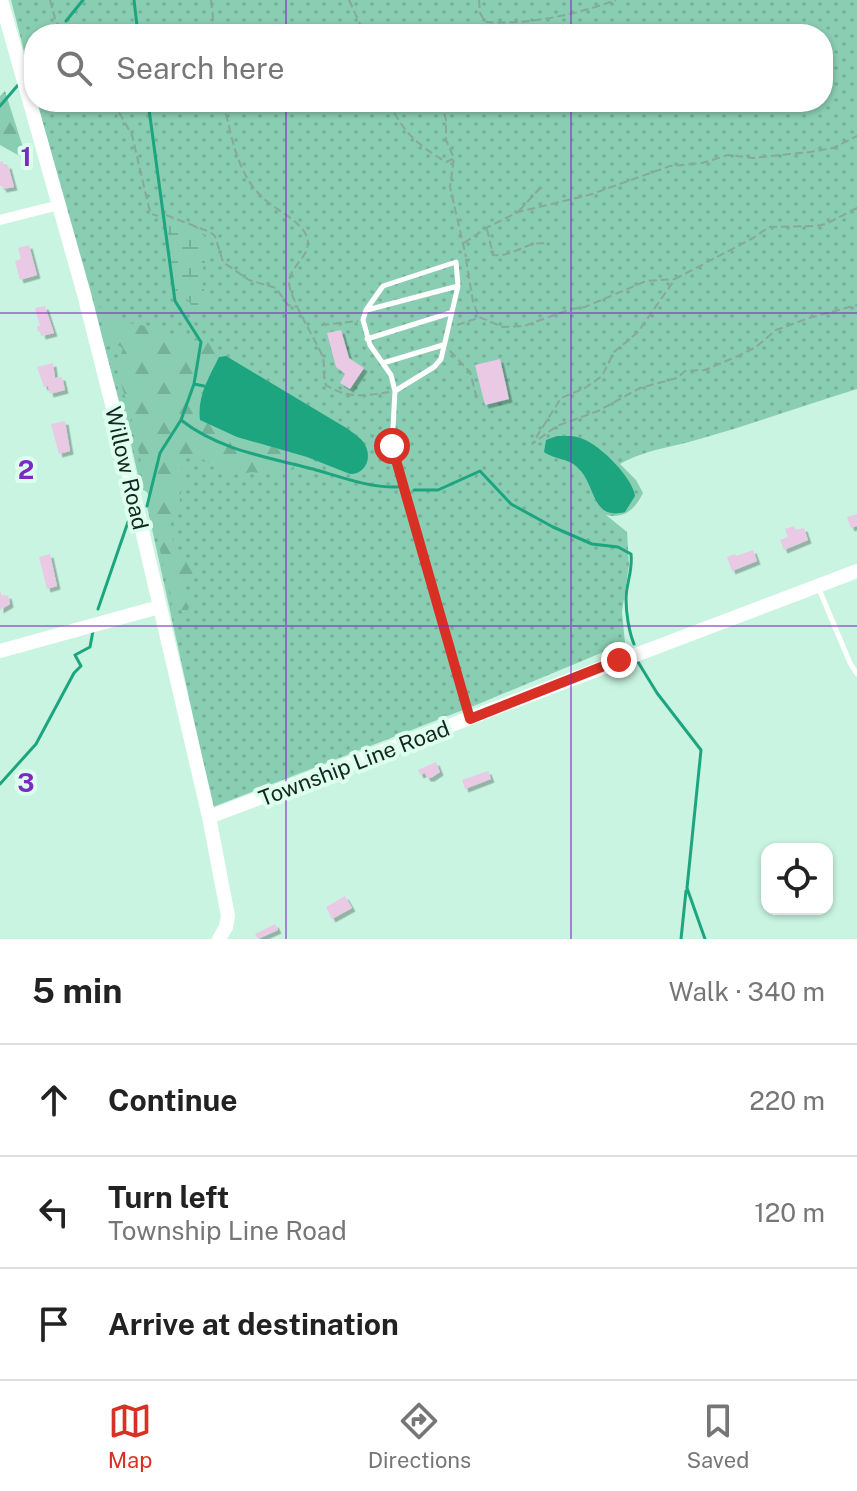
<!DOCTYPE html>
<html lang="en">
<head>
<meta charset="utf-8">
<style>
	:root { --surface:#fff; --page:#f6f6f6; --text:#222; --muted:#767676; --line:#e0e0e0; --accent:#d93025 }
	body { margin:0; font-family:"Public Sans",sans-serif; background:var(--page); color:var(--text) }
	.controls { position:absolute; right:24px; bottom:24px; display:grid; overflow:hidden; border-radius:16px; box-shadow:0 2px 6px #0004 }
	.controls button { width:72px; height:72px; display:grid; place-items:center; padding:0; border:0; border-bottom:2px solid var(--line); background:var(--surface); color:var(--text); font:40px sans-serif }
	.stop { position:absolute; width:24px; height:24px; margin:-18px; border:6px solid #d93025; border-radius:50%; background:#fff }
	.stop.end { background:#d93025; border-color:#fff; box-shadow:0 2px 8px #0008 }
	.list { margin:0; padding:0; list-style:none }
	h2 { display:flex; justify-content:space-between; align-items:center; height:104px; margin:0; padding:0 32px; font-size:34px }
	h2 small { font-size:26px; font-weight:400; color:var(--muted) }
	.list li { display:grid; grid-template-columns:52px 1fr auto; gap:24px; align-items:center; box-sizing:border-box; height:112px; padding:0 32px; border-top:2px solid var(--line) }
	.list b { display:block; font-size:30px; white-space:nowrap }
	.list p { margin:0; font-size:26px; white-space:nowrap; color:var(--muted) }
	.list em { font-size:26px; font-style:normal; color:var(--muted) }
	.icon { flex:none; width:44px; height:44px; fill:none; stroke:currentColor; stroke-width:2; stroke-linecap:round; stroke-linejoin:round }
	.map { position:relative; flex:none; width:857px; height:939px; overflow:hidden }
	.search { position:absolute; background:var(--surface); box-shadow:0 2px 6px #0004; left:24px; right:24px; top:24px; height:88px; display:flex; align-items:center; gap:20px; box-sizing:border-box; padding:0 28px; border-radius:32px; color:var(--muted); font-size:30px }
	.sheet { height:440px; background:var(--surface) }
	nav { display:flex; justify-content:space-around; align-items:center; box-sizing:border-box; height:112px; border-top:2px solid var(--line); background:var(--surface); font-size:22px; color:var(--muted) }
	nav a { display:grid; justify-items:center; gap:4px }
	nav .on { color:var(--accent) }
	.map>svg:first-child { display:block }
	.green { fill:url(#green-dots) }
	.forest { fill:url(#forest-firs) }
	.wetland { fill:url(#wetland-marsh) }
	.water { fill:#1da57f }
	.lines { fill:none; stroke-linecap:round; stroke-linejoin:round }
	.stream { stroke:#1da57f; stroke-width:3 }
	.building { fill:#e9c9e3; filter:url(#shadow) }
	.path { stroke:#87a89b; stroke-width:2; stroke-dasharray:8 4; stroke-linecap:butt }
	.service { stroke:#fff; stroke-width:5 }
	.minor { stroke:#fff; stroke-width:10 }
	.tertiary { stroke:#fff; stroke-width:14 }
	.route { stroke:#d93025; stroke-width:10 }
	.grid { fill:none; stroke:#7b2cbf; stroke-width:2; stroke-opacity:0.55 }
	.labels { text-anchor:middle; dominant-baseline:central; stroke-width:8; stroke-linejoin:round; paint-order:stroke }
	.street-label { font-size:22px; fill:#15251f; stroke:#ddfff0 }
	.grid-label { font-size:26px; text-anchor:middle; font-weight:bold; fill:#7b2cbf; stroke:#ddfff0; stroke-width:8; stroke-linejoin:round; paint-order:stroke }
</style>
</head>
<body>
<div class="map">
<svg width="857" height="939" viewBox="0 0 857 939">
	<defs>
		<pattern id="green-dots" width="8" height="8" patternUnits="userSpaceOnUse" patternTransform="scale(2)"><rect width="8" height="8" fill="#89cdb2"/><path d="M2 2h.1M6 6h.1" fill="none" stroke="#75b099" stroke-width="1.8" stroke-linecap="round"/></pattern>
		<pattern id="forest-firs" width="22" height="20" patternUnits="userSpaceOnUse" patternTransform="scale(2)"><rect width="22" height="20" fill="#89cdb2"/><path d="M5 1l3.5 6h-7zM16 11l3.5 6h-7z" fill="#75b099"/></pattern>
		<pattern id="wetland-marsh" width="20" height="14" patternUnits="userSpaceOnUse" patternTransform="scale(2)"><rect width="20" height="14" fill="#89cdb2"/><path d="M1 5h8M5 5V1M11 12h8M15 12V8" fill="none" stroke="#75b099"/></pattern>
		<filter id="shadow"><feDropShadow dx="3.5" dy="3.5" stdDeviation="0" flood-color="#0004"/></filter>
	</defs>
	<rect width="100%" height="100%" fill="#c9f4e2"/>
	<path class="green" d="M11,0h846v389c-51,16 -102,34 -154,49 -28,9 -57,11 -83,26l16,16 7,13c-8,16 -18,26 -37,22l21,17 2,33 -7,47 3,31 -149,62 -263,102 -66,-301 4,-12 -10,-5 -10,-45 -94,-342h786v-68h-789v56z"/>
	<path class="forest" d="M5,91l22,69 -27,-15v-49z
		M98,306l32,17 25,5 10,8 43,6 11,15 -15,30 33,50 70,20 -25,18 -30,-3 -25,4 -29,-20 -17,2c2,27 2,47 -13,71l10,22 16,21 -13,15 11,9 -4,14h-15l-40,-185 -16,-56 6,-21 -17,-9z"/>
	<path class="wetland" d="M166,218c18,3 43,10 42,32 -1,9 -6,17 -6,25 -1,18 11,27 -2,43l-12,-18 -17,-13 -3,-19 4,-9z"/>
	<path class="water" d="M226,356l122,73c5,4 13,9 16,14 9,14 2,31 -14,31l-43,-17 -70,-20 -37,-17c-3,-23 9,-43 19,-63z
		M557,436c9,0 18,-1 26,3 18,7 50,39 52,57l-10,16c-33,9 -29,-26 -46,-43 -9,-11 -24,-9 -35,-17l2,-12z"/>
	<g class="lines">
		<path class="stream" d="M134,0l4,34
			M66,21l17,-21
			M59,34l1,-4
			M148,102l27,199 26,41 -7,42
			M0,106l18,-21
			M181,420c38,30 86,37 132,49 28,8 56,19 85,18
			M414,490h24l42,-19 31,33 42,23 39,17 26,3 13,7c2,18 -5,29 -5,45 0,14 3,33 8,45
			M147,506l13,-53 21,-33 13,-36 10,2
			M98,609l30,-87
			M638,662l19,31 44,57 -14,138 18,51
			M0,784l36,-40 38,-71 7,-7 -6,-11 15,-8 3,-16
			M681,939l5,-48"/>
	</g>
	<path class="building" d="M3,161l1,5 4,-1 6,22 -11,2 -1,-3h-2v-24z
		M29,245l8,30 -17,5 -5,-19 6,-2 -3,-11z
		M45,306l9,27 -12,3 -1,-5 -3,1 -1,-6h3l-5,-18z
		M341,330l8,28 15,10 -14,21 -10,-6 5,-9 -9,-7 -9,-34z
		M500,359l9,40 -24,6 -10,-40z
		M53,363l2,15 7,-1 3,13 -15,4 -2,-8 -4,1 -7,-20z
		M65,421l5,30 -11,3 -8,-30z
		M857,514v12l-6,2 -4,-11z
		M794,526l1,4 9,-2 4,12 -24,10 -4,-10 8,-3 -3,-8z
		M753,550l4,11 -25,10 -5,-14 8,-3 1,2z
		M50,554l7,32 -10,3 -8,-32z
		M0,591l3,6 5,-2 2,9 -10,6z
		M436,762l4,10 -9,6h-4l-2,-5 -5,2 -2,-5z
		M488,771l3,8 -26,10 -3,-9z
		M345,896l7,12 -20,11 -6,-12z
		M275,924l3,6 -20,9 -3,-5z"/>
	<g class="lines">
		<path class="path" d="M50,0l6,22 10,12
			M211,0l4,34
			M349,0l11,24 10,10
			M479,0l1,13 5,9c43,3 90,-7 131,-22
			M113,102l19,33 17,73 3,6 6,2
			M223,102c9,34 13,70 39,95 13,13 33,20 43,36 12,20 -15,31 -16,49 0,15 26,57 33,73 4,10 0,20 4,30 21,14 40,11 63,7
			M389,102c14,31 29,43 57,60l7,-3
			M441,102l5,18v20l8,18 -4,29 16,70
			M857,208l-31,16 -11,2 -46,1 -16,11 -78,41 -37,53 -24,20 -12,24 -17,12 -24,10 -29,46 25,-18 41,-15 42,-23 37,-10 8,-7 20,-1 33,-14 18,-9 20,-17 33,-12 48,-13
			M519,211l21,-23
			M166,215l44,17 5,4 8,26 26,18 27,8 12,17 10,2
			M487,229l6,26c21,3 34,-16 56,-11
			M464,243l22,-15 32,-16 71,-17 81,-29 32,-3 26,-8 25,3 57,-6 23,-4 24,-12
			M466,259l7,43 6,15 24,10 21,-1 47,-17 14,-2 61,-26 29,-2
			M321,325l37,-4
			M457,325l21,-7
			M450,351l20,21 7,27"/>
		<path class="service" d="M367,310l91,-24
			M367,339l83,-26
			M383,363l60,-18
			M395,391l39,-24 7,-8 17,-73 -2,-24 -73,24 -17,24 -3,10 7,25 21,30 4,16 -3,55 77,269
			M819,589l31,74 7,11"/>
		<path class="minor" d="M0,220l59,-15"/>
		<path class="tertiary" d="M1,0l83,294 37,146 88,377 19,99 -2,11 -7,12
			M0,651l159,-44
			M209,817l648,-246"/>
	</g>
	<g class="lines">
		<path class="route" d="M392,446l78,273 149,-59"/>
	</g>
	<path class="grid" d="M286,0v34M571,0v34M286,102v837M571,102v837M0,313h857M0,626h857"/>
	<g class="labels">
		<g class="street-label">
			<text transform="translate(127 468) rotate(77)">Willow Road</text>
			<text transform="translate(354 763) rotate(-21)">Township Line Road</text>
		</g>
	</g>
	<g class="grid-label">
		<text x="26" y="166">1</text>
		<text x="26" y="479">2</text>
		<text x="26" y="792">3</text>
	</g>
</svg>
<div class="controls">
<button><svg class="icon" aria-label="locate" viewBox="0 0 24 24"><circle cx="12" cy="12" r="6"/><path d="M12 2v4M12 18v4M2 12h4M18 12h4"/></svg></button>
</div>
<div class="stop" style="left:392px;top:446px"></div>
<div class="stop end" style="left:619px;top:660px"></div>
<div class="search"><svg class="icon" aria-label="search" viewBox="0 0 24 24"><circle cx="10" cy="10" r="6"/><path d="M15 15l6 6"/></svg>Search here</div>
</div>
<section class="sheet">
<h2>5 min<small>Walk · 340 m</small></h2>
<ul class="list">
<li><svg class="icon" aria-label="ahead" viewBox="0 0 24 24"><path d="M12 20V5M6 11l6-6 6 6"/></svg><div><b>Continue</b></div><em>220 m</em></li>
<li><svg class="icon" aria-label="left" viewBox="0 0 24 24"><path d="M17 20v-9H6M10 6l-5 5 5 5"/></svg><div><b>Turn left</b><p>Township Line Road</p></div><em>120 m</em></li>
<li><svg class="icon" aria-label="arrive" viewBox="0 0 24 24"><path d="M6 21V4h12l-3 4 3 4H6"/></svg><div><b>Arrive at destination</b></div></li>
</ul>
</section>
<nav>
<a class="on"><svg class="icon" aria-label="map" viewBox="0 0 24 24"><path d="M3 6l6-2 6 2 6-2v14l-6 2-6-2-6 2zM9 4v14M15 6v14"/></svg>Map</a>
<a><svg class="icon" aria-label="directions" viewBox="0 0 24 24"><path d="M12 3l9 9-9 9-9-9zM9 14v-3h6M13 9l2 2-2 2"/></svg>Directions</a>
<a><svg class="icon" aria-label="saved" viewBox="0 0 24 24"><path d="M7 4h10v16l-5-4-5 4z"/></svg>Saved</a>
</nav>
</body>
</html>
